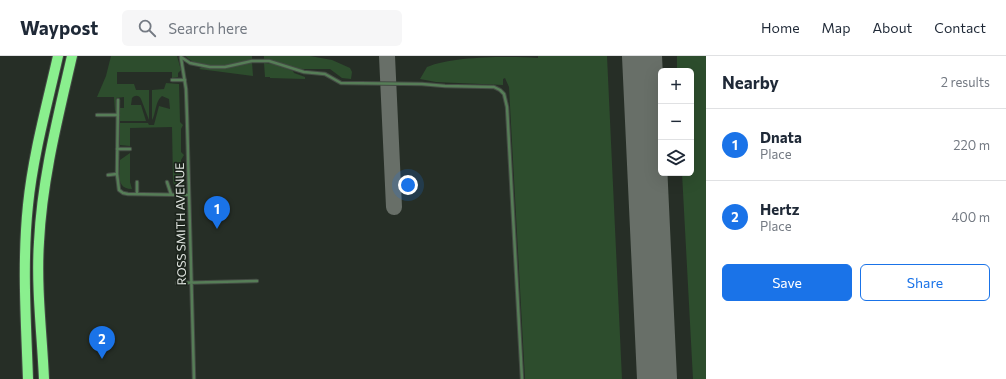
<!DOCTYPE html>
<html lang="en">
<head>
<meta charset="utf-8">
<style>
	:root { --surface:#fff; --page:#f6f6f7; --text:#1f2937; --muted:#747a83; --line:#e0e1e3; --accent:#1a73e8 }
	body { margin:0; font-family:Commissioner,sans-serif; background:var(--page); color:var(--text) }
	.controls { position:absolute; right:12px; top:12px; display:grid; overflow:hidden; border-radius:6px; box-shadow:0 4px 16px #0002 }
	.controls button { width:36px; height:36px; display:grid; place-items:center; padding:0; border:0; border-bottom:1px solid var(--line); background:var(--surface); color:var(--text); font:20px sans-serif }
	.you { position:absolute; left:408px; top:129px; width:14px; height:14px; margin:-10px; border:3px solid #fff; border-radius:50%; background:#1a73e8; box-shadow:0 0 0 6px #1a73e833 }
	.badge { display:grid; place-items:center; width:26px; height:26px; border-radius:50%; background:var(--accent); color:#fff; font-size:13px; font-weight:700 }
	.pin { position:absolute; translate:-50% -33px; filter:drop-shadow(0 1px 2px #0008) }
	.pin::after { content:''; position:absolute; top:21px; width:14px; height:12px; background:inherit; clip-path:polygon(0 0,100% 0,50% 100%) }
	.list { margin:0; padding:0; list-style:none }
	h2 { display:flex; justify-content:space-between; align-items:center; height:52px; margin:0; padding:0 16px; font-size:17px }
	h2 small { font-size:13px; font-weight:400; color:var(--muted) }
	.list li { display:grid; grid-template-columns:26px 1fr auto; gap:12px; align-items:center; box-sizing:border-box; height:72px; padding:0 16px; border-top:1px solid var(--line) }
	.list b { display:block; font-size:15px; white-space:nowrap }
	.list p { margin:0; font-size:13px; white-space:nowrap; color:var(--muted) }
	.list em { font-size:13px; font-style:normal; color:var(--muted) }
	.actions { display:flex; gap:8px; padding:12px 16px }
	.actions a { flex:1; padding:9px 0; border:1px solid var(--accent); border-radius:6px; text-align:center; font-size:14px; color:var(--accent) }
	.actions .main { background:var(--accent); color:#fff }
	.icon { flex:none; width:22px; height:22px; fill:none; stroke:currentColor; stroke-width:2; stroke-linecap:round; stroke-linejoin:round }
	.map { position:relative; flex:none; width:706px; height:323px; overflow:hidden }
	header { display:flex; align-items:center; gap:24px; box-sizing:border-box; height:56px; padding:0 20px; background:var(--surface); border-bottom:1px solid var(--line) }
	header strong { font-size:19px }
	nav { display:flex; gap:22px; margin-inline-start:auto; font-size:14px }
	.search { width:280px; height:36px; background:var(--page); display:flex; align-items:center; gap:10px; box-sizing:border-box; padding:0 14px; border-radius:6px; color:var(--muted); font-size:15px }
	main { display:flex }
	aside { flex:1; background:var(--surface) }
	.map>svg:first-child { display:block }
	.green { fill:#2d4d2d }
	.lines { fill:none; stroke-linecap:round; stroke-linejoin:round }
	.taxiway { stroke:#686f68; stroke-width:16 }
	.runway { stroke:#686f68; stroke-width:40 }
	.lane-casing { stroke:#444b44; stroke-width:4.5 }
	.highway-casing { stroke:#444b44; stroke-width:12 }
	.lane { stroke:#567d57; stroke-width:2.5 }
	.highway { stroke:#8aef8e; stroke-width:10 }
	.labels { text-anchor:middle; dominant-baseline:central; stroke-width:3.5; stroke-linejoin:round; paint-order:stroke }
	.street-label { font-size:12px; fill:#e0e5e0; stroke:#1c241c }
</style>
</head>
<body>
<header>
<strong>Waypost</strong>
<div class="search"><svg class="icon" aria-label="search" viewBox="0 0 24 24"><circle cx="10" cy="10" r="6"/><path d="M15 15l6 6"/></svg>Search here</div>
<nav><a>Home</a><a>Map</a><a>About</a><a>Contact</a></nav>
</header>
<main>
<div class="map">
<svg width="706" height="323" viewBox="0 0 706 323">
	<rect width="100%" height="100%" fill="#262e26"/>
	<path class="green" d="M111,0h66l4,14 -3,3v4l-6,1v-6h-55v12h17l2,6h13v30l-8,-21c-2,-4 -6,-4 -9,-1l-1,7h10l5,16h-26v-13h4v-11l-8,1v12l-1,2 -1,-15h-17l9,-21z
		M185,0h67v4c-22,5 -48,13 -67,-4z
		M264,0h46l22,4 18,8 2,4 -1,7 -9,-1 -12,-9h-32l-20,-7 -14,-3z
		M538,0h69l15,323h-97l-16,-292 -4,-9 -2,1v6l-67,-3 -16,-3 7,-12c26,-11 82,-11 111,-9z
		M677,0h29v323h-13l-11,-206h9v-102h-14z
		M252,6l1,14 -54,-7 3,-2 19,2z
		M264,7l10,1 19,7 1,2 11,4v2l-35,-1v-1h-5z
		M166,27l13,1 1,38 3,3 -2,4v23l3,3 -3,5 1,19 3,3 -4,6 -6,1 -2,-8 -1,-54 -42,1v18l-10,-1v-22h28l1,2h5l5,-19 11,3 -1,-10 -7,-3c-7,5 -6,18 -10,24v-30l12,-1z
		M130,97v29l2,7c-17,0 -12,-17 -12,-29z"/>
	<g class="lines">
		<path class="taxiway" d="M387,0l7,151
			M641,0l3,48
			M658,309v14"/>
		<path class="runway" d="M642,0l15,323"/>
		<g class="lane-casing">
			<path id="lane" d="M181,1l9,6 20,4h15l27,-6h17l35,11 21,2 16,9 81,1 23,2 49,1 6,3 4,4 3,13 15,272
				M181,2l5,31 1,28 7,262
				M172,24h13
				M118,44l-1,74 2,16 4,3 5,1 61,1
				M97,59h21
				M117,93h13
				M108,119l9,-1
				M137,126v12
				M167,126l4,12
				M177,227l80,-2"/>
		</g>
		<g class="highway-casing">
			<path id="highway" d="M28,323c-2,-58 -6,-116 0,-174 5,-50 19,-100 30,-149
				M44,323c-2,-45 -8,-92 -5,-137 3,-63 19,-125 33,-186"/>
		</g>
		<use href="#lane" class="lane"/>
		<use href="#highway" class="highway"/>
	</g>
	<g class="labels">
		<g class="street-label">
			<text transform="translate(180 168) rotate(-91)">ROSS SMITH AVENUE</text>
		</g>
	</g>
</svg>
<div class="controls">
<button>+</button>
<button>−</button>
<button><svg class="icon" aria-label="layers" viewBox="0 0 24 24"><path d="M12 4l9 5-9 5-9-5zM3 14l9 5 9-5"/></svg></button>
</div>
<div class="you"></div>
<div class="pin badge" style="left:217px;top:173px">1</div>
<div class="pin badge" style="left:102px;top:303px">2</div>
</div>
<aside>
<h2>Nearby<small>2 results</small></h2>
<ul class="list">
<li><span class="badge">1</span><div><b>Dnata</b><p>Place</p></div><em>220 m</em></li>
<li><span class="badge">2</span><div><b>Hertz</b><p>Place</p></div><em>400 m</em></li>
</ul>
<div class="actions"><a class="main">Save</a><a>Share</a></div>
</aside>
</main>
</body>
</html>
